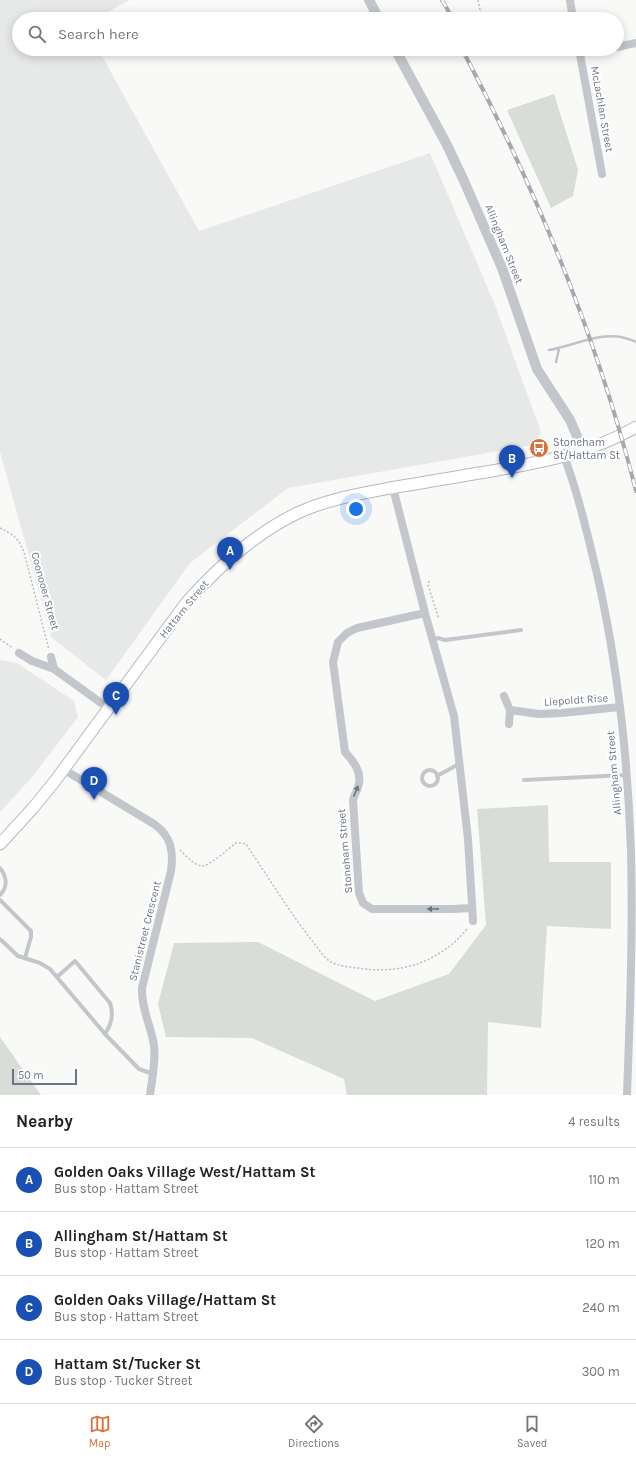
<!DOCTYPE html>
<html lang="en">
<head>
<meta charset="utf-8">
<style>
	:root { --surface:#fff; --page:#f6f6f6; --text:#202124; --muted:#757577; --line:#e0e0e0; --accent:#d87238 }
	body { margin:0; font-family:Karla,sans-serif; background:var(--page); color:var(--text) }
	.scale { position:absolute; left:12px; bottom:10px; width:65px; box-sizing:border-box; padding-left:4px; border:2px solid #6a7686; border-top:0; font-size:11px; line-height:14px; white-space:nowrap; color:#6a7686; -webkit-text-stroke:3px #fff; paint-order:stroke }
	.you { position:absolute; left:356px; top:509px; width:14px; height:14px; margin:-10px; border:3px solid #fff; border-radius:50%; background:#1a73e8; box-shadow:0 0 0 6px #1a73e833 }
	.badge { display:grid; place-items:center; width:26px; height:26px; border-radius:50%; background:var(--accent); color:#fff; font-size:13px; font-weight:700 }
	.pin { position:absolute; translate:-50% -33px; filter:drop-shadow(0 1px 2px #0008) }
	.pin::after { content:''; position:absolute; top:21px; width:14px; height:12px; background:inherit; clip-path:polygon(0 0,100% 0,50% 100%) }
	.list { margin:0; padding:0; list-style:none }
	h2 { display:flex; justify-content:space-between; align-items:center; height:52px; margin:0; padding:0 16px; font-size:17px }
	h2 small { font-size:13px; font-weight:400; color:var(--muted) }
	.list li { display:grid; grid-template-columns:26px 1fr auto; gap:12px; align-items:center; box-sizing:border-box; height:64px; padding:0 16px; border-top:1px solid var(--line) }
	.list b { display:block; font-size:15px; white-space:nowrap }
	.list p { margin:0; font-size:13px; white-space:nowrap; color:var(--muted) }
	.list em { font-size:13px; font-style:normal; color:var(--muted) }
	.icon { flex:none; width:22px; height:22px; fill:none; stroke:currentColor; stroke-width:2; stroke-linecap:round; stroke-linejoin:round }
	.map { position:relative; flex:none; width:636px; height:1095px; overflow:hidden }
	.search { position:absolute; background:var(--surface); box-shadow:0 2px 10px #0003; left:12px; right:12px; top:12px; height:44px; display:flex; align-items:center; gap:10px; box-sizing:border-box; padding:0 14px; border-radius:22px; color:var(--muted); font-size:15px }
	.sheet { height:308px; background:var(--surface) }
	nav { display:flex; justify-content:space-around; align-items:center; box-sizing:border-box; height:56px; border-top:1px solid var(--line); background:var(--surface); font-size:11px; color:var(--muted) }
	nav a { display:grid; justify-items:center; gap:2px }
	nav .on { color:var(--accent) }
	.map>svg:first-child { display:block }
	.built { fill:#e7e8e8 }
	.green { fill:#d8ded7 }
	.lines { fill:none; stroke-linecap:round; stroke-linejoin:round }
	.stream { stroke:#bdc5cb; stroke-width:2.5 }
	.secondary-casing { stroke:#b5b9bf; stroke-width:13 }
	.path { stroke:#bbbdc0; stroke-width:1.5; stroke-dasharray:2 2; stroke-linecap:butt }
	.service { stroke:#c3c6ca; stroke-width:4 }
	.minor { stroke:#c3c6ca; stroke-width:8 }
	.tertiary { stroke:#c3c6ca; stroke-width:10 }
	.secondary { stroke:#fff; stroke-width:11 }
	.rail-casing { stroke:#a4a9af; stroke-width:4 }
	.rail { stroke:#fff; stroke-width:2.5; stroke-dasharray:8; stroke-linecap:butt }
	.oneway { fill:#6a7686 }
	.labels { text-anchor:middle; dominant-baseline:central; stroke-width:4; stroke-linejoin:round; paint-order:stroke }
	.street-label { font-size:11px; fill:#6a7686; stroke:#fff }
	.poi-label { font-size:11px; fill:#6a7686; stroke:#fff; text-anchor:start }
</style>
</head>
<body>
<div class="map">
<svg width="636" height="1095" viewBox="0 0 636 1095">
	<rect width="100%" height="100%" fill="#f9f9f7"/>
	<path class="built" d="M0,0h130l-35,19h-76v30h79l101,182 231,-78 65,152 46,127 -8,13 -245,43 -98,75 -84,117 -54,-42 -52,-186z
		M0,660l17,3 57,38 4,16 -45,59 -33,36z"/>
	<path class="green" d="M554,94l24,76 -5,26 -22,12 -44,-98z
		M548,805l1,57h62v67l-64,-3 -6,102 -53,-6 -1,73h-140l-3,-16 -92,-41 -86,-1 -8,-33 16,-61 84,-1 117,59 74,-27 37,-49 -9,-116z
		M0,1037l41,58h-41z"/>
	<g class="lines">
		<path class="stream" d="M549,350c29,-5 58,-23 87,-8
			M556,362l3,-13"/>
		<g class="secondary-casing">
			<path id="secondary" d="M0,844l33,-36 22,-27 131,-178c33,-37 71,-72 116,-92 30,-13 62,-18 94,-24 32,-5 64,-11 96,-16 50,-9 100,-18 144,-44"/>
		</g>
		<path class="path" d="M478,0l4,19
			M499,49c14,9 27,6 42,0
			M0,528c14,7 18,10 24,24l25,98
			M429,581l-1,4 11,34
			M0,639l13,9
			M180,850c5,5 13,14 21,16 8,1 27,-17 35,-23h5l5,1c22,33 43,67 67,98 5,6 11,16 18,20 7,4 19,5 27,6 43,7 82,-6 110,-40"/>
		<path class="service" d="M433,640l5,-2 7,2 76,-10
			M422 778a8 8 0 1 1 16 0a8 8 0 1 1-16 0Z
			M437,776l22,-12
			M524,780l102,-5
			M0,868c7,9 8,19 0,27
			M0,900l31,31v6l-6,21
			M0,939l18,17 22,7 10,6 55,65 34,35 14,5
			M57,977l18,-16 35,42c4,11 1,22 -5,31"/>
		<path class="minor" d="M570,0l3,19
			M617,47l19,-4
			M579,49l23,125
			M580,53l24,-4
			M564,456c15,40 24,81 34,122 20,90 30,182 33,274 2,81 -1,162 -4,243
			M393,488l32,125 29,103 14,123 5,82
			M425,613l-68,15 -10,5 -9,9 -5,20 12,90c9,10 18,21 13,35 -1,5 -4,8 -5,13l6,93 4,10 9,6h81l19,-1
			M19,653l13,8 22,8 54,39
			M51,657l3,12
			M504,696l6,14 -1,14
			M510,710l29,4 23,-1 58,-6
			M63,769l91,55c17,12 20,27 17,47l-29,117c-1,20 9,38 12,57 2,17 -2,34 -4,50"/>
		<path class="tertiary" d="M369,0l10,19
			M395,49l51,94 18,38 38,87 35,101 33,51 13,30"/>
		<use href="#secondary" class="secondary"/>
		<g class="rail-casing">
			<path id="rail" d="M442,0l11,19
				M462,49c74,140 135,288 174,442"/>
		</g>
		<use href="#rail" class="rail"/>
	</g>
	<defs><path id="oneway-solid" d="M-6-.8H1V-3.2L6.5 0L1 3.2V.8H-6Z"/></defs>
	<g class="oneway">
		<use href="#oneway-solid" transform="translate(356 791) rotate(-67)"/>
		<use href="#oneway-solid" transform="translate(433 909) rotate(179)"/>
	</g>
	<defs>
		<g id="bus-disc" transform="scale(1)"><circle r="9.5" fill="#d87238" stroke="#fff"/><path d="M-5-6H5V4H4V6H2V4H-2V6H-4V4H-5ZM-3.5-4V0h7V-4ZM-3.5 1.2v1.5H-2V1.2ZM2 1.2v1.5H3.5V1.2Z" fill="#fff"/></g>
	</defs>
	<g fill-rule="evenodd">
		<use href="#bus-disc" x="539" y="448"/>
	</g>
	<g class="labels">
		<g class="street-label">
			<text transform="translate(602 109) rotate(80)">McLachlan Street</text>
			<text transform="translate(504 244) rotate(68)">Allingham Street</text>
			<text transform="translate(45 591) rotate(75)">Coonooer Street</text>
			<text transform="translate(184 609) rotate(-51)">Hattam Street</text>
			<text transform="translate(576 700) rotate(-4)">Liepoldt Rise</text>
			<text transform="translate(614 773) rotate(-95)">Allingham Street</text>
			<text transform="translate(345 851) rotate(-95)">Stoneham Street</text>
			<text transform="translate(145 931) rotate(-76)">Stanistreet Crescent</text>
		</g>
		<g class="poi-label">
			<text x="553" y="442">Stoneham<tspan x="553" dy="13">St/Hattam St</tspan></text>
		</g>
	</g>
</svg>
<div class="scale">50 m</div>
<div class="you"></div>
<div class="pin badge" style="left:230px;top:570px;background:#1a4fb4">A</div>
<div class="pin badge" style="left:512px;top:478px;background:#1a4fb4">B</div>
<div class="pin badge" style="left:116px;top:715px;background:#1a4fb4">C</div>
<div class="pin badge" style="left:94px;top:800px;background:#1a4fb4">D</div>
<div class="search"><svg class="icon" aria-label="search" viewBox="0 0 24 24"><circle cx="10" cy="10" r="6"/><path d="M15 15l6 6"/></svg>Search here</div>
</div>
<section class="sheet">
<h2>Nearby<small>4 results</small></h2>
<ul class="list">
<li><span class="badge" style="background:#1a4fb4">A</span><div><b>Golden Oaks Village West/Hattam St</b><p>Bus stop · Hattam Street</p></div><em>110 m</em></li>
<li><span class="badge" style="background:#1a4fb4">B</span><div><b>Allingham St/Hattam St</b><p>Bus stop · Hattam Street</p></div><em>120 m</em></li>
<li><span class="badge" style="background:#1a4fb4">C</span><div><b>Golden Oaks Village/Hattam St</b><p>Bus stop · Hattam Street</p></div><em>240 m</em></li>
<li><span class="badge" style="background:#1a4fb4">D</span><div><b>Hattam St/Tucker St</b><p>Bus stop · Tucker Street</p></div><em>300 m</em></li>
</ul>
</section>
<nav>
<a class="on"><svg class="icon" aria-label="map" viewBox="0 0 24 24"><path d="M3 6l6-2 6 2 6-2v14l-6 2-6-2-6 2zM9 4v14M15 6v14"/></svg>Map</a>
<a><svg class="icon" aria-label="directions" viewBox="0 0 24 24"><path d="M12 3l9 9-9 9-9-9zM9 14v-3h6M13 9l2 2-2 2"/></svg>Directions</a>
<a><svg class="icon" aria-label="saved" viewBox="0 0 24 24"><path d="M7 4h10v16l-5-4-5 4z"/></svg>Saved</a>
</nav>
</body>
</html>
